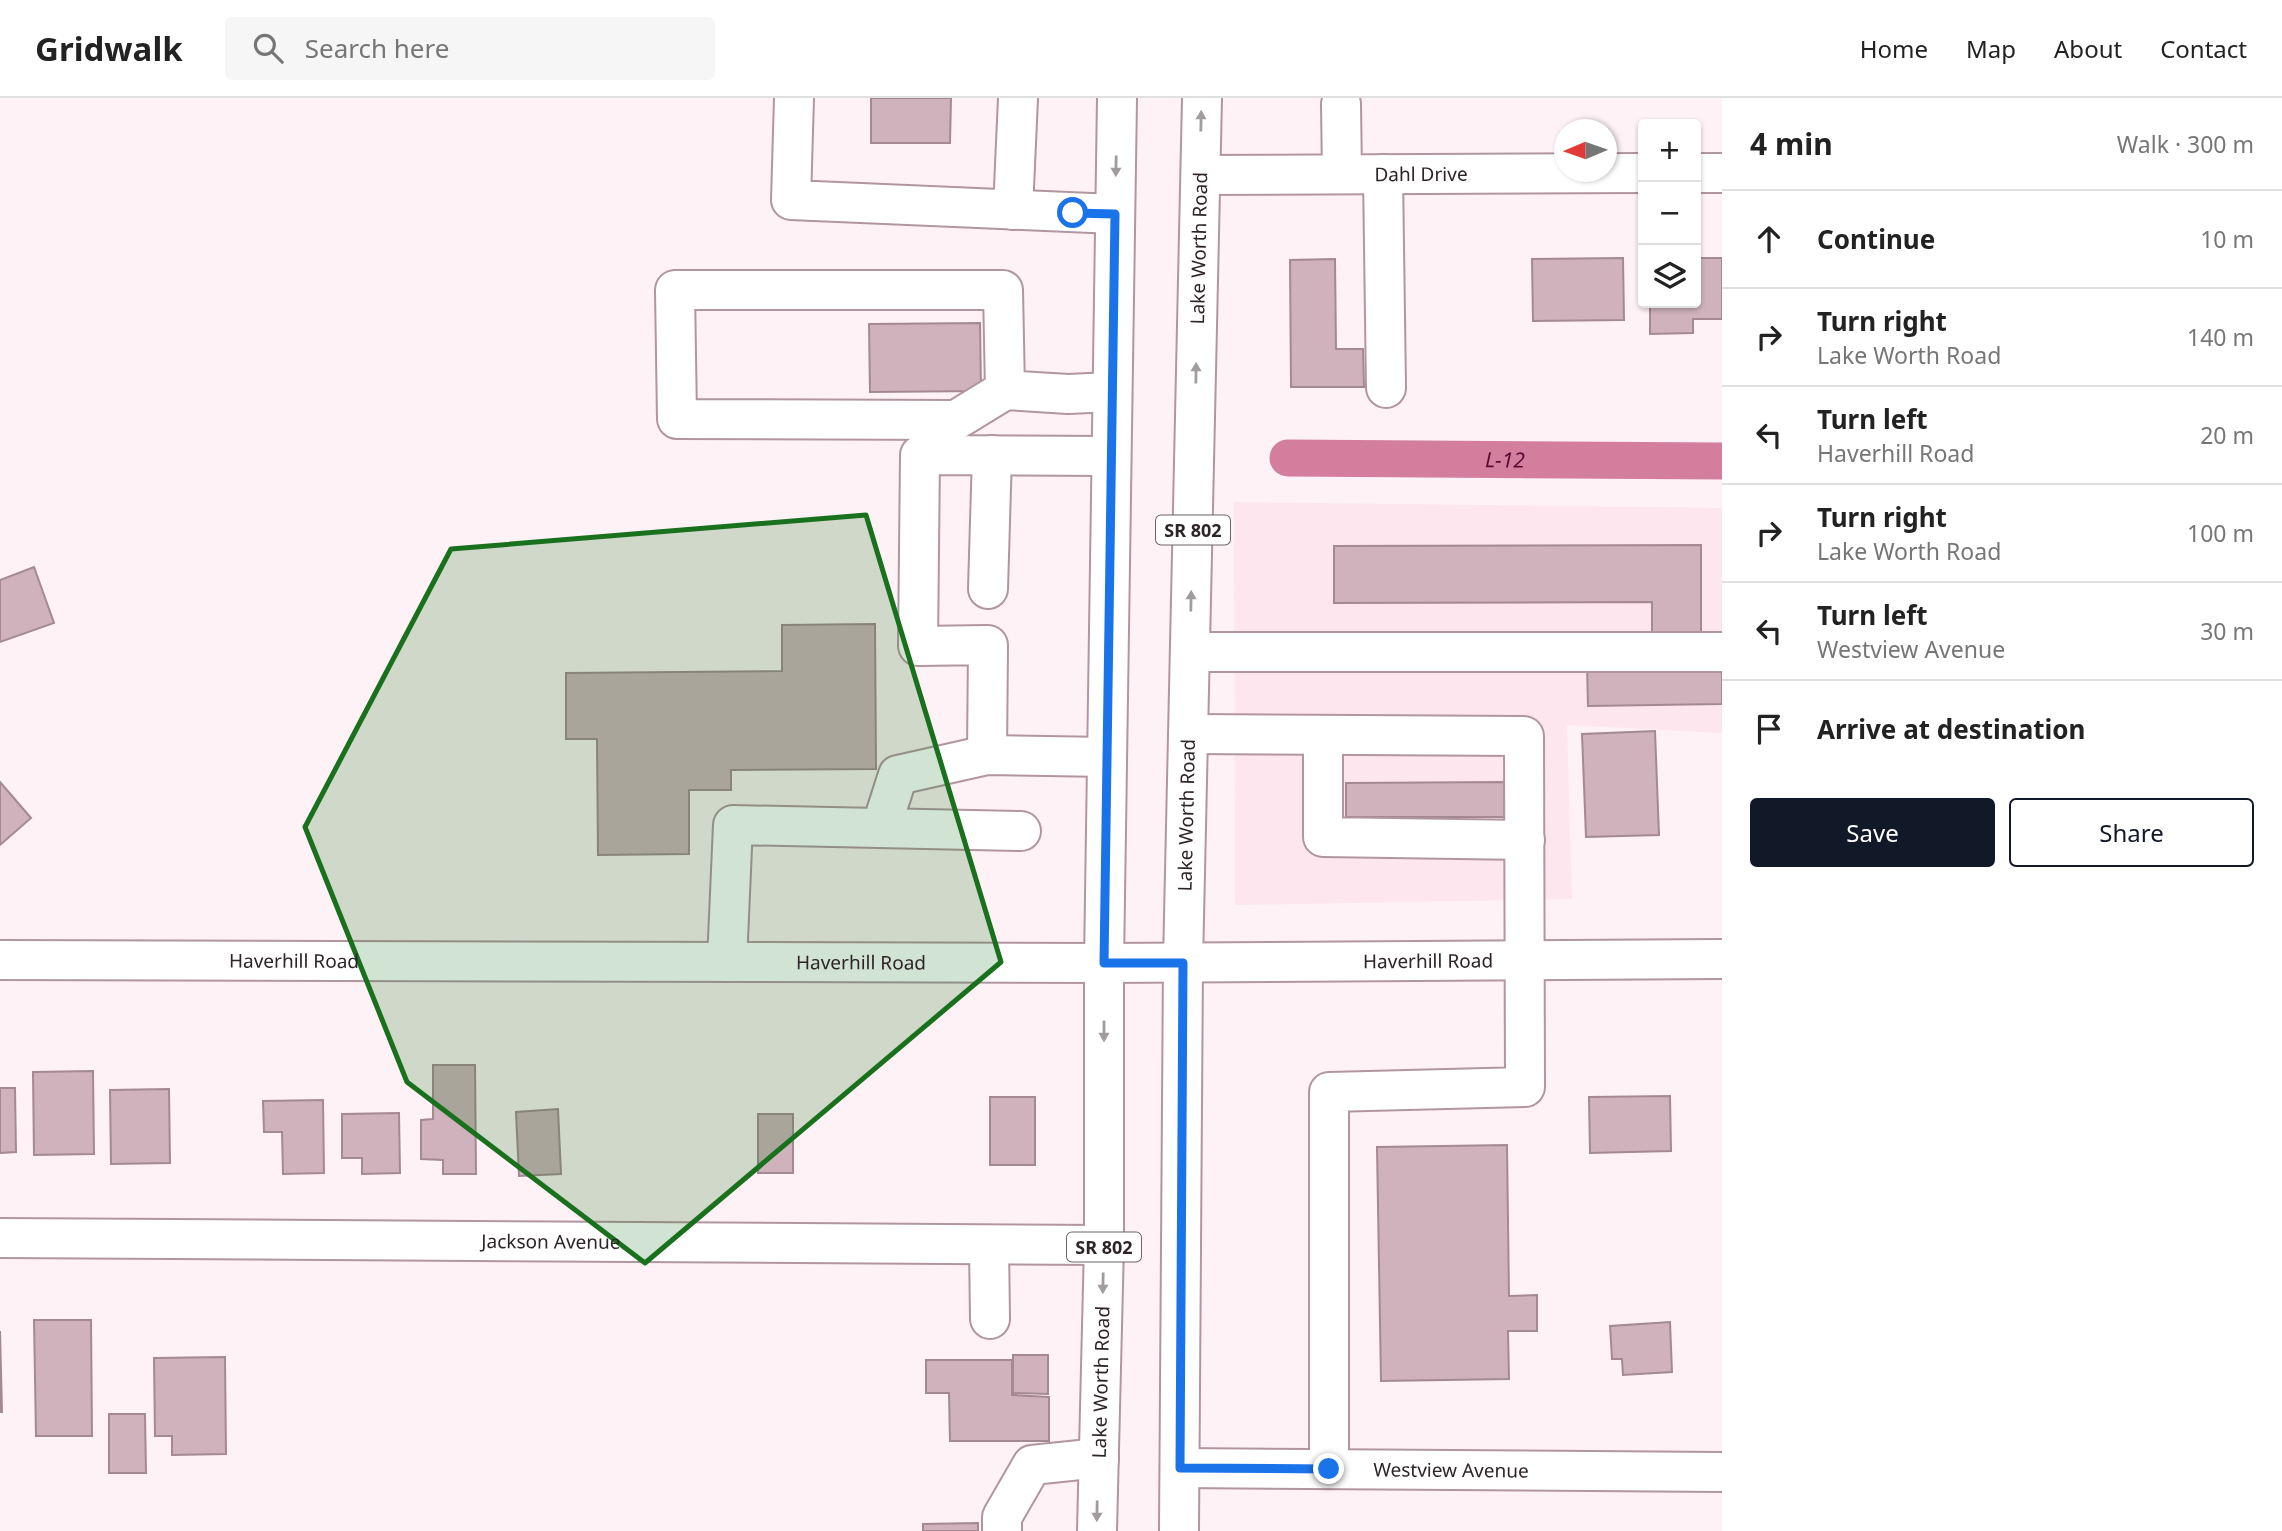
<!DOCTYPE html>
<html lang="en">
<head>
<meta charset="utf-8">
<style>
	:root { --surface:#fff; --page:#f6f6f6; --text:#222; --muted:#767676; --line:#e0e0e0; --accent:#111827 }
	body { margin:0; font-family:"Noto Sans",sans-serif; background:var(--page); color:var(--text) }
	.controls { position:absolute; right:21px; top:21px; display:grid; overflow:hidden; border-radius:7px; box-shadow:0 2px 5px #0004 }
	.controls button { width:63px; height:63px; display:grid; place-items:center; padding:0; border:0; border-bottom:2px solid var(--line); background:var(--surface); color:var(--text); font:35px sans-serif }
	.compass { position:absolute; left:1554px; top:21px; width:63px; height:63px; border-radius:50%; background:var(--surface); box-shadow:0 2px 5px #0004; rotate:268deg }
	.stop { position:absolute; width:21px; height:21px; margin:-16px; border:5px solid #1a73e8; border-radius:50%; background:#fff }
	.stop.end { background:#1a73e8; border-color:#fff; box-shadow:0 2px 7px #0008 }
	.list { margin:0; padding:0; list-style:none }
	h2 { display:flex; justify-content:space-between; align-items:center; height:91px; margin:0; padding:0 28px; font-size:30px }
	h2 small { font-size:23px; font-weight:400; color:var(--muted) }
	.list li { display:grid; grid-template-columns:46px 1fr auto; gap:21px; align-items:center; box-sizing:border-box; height:98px; padding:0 28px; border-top:2px solid var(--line) }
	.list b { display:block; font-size:26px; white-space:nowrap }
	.list p { margin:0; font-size:23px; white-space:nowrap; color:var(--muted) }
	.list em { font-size:23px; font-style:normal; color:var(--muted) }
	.actions { display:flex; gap:14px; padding:21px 28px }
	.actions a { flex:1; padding:16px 0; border:2px solid var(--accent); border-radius:7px; text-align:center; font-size:24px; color:var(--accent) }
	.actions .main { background:var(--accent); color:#fff }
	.icon { flex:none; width:38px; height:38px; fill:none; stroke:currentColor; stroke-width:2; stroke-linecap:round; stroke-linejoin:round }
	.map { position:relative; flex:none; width:1722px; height:1433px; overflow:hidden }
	header { display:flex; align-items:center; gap:42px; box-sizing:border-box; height:98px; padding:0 35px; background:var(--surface); border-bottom:2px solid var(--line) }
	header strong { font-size:33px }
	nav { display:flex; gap:38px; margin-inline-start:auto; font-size:24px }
	.search { width:490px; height:63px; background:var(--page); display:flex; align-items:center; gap:18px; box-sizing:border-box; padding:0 24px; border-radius:7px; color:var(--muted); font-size:26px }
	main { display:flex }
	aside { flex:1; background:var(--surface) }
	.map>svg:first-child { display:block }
	.built { fill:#fde6ed }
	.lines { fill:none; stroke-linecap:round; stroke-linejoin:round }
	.canal { stroke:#d47e9e; stroke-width:37 }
	.building { fill:#cfb2bb; stroke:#a58992; stroke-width:2 }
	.minor-casing { stroke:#b2969f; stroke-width:42 }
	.major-casing { stroke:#b2969f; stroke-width:42 }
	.minor { stroke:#fff; stroke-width:38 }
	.major { stroke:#fff; stroke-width:38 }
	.oneway { fill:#a19c9e }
	.route { stroke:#1a73e8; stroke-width:9 }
	.marked { fill:#19711d; fill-opacity:0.2; stroke:#19711d; stroke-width:5; stroke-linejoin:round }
	.labels { text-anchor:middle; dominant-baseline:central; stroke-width:5; stroke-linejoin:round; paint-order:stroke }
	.shield { fill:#fff; stroke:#6d6568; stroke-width:2 }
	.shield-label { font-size:18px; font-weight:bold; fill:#2e2327 }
	.street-label { font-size:19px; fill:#2e2327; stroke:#fff }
	.water-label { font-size:21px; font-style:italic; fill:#580a31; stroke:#fff }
</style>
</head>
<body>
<header>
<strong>Gridwalk</strong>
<div class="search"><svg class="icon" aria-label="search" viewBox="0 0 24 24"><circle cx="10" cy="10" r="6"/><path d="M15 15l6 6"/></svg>Search here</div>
<nav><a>Home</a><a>Map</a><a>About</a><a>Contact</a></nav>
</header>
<main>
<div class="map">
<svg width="1722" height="1433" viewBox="0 0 1722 1433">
	<rect width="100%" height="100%" fill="#fef2f6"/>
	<path class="built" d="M1234,404l488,6v225l-155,-8 5,174 -337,6z"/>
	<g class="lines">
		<path class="canal" id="s1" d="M1288,360l434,3"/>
	</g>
	<path class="building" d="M871,0h80l-1,45h-79z
		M1623,160l1,62 -91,1 -1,-62z
		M1696,160h26v61h-29v14l-43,1v-31h46z
		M1335,161l1,90h27l1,38h-73l-1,-127z
		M980,225l1,68 -111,1 -1,-68z
		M1701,447v89h-49v-32l-318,1v-57z
		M34,469l20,56 -54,19v-62z
		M875,526l1,145 -145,1v20h-42v64l-91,1 -1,-116h-31v-66l216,-2v-46z
		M1722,564v42l-134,2 -1,-42z
		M1655,633l4,104 -73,2 -4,-103z
		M0,684l31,36 -31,27z
		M1504,684v35h-158v-34z
		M433,967h42l1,109h-33v-14l-22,-1v-39l12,-1z
		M93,973l1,83 -60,1 -1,-83z
		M0,990h15l1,64 -16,1z
		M169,991l1,74 -59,1 -1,-74z
		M1670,998l1,55 -81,2 -1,-56z
		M990,999h45v68h-45z
		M323,1002l1,73 -41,1 -1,-42h-18l-1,-31z
		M558,1011l3,65 -42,2 -3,-64z
		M399,1015l1,60 -38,1v-16h-20v-44z
		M758,1016h35v59h-35z
		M1507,1047l2,151 28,-1v36h-29l1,48 -128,2 -4,-234z
		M34,1222h57l1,116h-56z
		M1670,1224l2,50 -49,3 -1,-16h-10l-2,-33z
		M0,1233l2,81h-2z
		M1013,1257h35v39l-35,-1z
		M225,1259l1,97 -54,1v-19h-17l-1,-78z
		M926,1262h86v35l37,2v44h-99l-1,-48h-23z
		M109,1316h36l1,59h-37z
		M978,1425v8h-55v-7z"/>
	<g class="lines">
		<g class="minor-casing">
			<g id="minor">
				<path d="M794,0l-3,102 324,14"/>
				<path d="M1341,6l1,70"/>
				<path d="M1696,75h26"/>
				<path d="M1383,76l3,214"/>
				<path id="s2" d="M1201,77l442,-2"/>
				<path d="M1013,112l5,-112"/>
				<path d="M1005,292l-49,30 -279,-1 -2,-129h328l2,100 63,4 44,-2"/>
				<path d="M988,491l4,-134"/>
				<path d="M1190,554h532"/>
				<path d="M1189,636l335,2 1,351 -196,5v377"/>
				<path d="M1323,637v102l202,3"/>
				<path d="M987,657l1,-110 -70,1 2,-191 191,1"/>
				<path d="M881,730l17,-53 89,-20 120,2"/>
				<path id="s3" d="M0,862l1104,3 618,-4"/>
				<path d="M727,864l6,-137 288,6"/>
				<path id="s4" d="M0,1140l1104,7"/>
				<path d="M989,1147l1,74"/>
				<path id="s5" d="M1180,1370l542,4"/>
				<path d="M1002,1433v-14l30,-52 67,-7"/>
			</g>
		</g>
		<g class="major-casing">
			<g id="major">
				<path id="s6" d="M1097,1433l7,-286v-282l13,-865"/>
				<path id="s7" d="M1179,1433l4,-568 19,-865"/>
			</g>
		</g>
		<use href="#minor" class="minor"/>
		<use href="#major" class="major"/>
	</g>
	<defs><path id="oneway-solid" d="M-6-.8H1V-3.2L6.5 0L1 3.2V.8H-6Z" transform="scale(1.75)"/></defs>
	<g class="oneway">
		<use href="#oneway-solid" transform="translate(1201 23) rotate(-89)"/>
		<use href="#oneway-solid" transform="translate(1116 68) rotate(91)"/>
		<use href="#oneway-solid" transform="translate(1196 275) rotate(-89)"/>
		<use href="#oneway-solid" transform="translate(1191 503) rotate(-89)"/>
		<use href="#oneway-solid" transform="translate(1104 933) rotate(90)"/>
		<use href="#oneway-solid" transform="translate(1103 1185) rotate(91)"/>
		<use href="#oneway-solid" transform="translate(1097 1413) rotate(91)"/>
	</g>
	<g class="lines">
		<path class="route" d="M1073,115l42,1 -11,749h79l-3,505 149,1"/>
	</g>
	<path class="marked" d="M866,417l135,447 -356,301 -238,-181 -102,-255 146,-278z"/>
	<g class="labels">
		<g class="shield">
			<rect x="1156" y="417.5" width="74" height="29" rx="5"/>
			<rect x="1067" y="1134.5" width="74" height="29" rx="5"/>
		</g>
		<g class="shield-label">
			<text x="1193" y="432">SR 802</text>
			<text x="1104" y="1149">SR 802</text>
		</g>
		<g class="street-label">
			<text stroke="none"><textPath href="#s2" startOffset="220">Dahl Drive</textPath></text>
			<text stroke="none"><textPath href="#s7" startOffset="1283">Lake Worth Road</textPath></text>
			<text stroke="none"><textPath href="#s7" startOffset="716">Lake Worth Road</textPath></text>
			<text stroke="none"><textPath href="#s3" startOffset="294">Haverhill Road</textPath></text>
			<text stroke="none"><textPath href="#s3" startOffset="1428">Haverhill Road</textPath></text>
			<text stroke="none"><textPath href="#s3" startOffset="861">Haverhill Road</textPath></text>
			<text stroke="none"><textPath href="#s4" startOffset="551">Jackson Avenue</textPath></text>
			<text stroke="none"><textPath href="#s6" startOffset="149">Lake Worth Road</textPath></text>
			<text stroke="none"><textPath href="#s5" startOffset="271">Westview Avenue</textPath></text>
		</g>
		<g class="water-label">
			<text stroke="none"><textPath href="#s1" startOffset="217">L-12</textPath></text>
		</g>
	</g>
</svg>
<div class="controls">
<button>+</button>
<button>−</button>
<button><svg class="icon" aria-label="layers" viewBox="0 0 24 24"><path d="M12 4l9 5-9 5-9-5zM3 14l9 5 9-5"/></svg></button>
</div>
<svg class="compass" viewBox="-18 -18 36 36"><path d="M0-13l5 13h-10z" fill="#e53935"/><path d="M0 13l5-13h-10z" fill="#767676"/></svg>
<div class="stop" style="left:1073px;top:115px"></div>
<div class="stop end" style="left:1329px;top:1371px"></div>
</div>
<aside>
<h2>4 min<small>Walk · 300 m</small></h2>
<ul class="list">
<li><svg class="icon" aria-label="ahead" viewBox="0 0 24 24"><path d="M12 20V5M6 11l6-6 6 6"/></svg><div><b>Continue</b></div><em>10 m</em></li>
<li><svg class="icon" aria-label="right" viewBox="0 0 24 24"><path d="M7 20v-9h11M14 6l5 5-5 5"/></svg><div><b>Turn right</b><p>Lake Worth Road</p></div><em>140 m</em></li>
<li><svg class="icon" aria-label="left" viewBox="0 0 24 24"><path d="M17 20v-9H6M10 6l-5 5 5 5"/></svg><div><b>Turn left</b><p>Haverhill Road</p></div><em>20 m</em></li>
<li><svg class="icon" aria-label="right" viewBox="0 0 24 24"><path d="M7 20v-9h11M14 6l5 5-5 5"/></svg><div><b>Turn right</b><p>Lake Worth Road</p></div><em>100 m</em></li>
<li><svg class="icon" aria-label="left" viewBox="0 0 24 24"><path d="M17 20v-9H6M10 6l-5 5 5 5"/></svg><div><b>Turn left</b><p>Westview Avenue</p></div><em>30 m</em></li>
<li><svg class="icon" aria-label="arrive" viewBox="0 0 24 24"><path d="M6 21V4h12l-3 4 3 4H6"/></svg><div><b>Arrive at destination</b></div></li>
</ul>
<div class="actions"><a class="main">Save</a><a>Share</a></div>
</aside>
</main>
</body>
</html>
